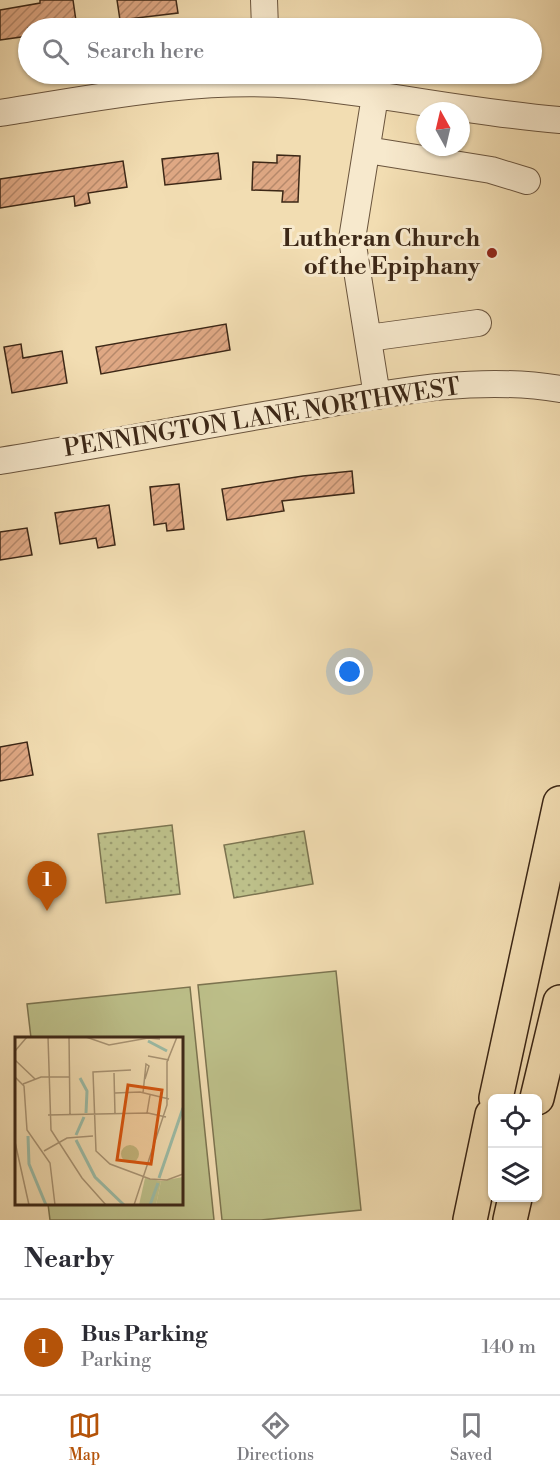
<!DOCTYPE html>
<html lang="en">
<head>
<meta charset="utf-8">
<style>
	:root { --surface:#fff; --page:#f7f7f7; --text:#2b2b33; --muted:#7c7c81; --line:#e1e1e2; --accent:#b45309 }
	body { margin:0; font-family:"Libre Bodoni",serif; background:var(--page); color:var(--text) }
	.controls { position:absolute; right:18px; bottom:18px; display:grid; overflow:hidden; border-radius:9px; box-shadow:0 2px 4px #0004 }
	.controls button { width:54px; height:54px; display:grid; place-items:center; padding:0; border:0; border-bottom:2px solid var(--line); background:var(--surface); color:var(--text); font:30px sans-serif }
	.compass { position:absolute; left:416px; top:102px; width:54px; height:54px; border-radius:50%; background:var(--surface); box-shadow:0 2px 4px #0004; rotate:352deg }
	.you { position:absolute; left:350px; top:672px; width:21px; height:21px; margin:-15px; border:4px solid #fff; border-radius:50%; background:#1a73e8; box-shadow:0 0 0 9px #1a73e833 }
	.badge { display:grid; place-items:center; width:39px; height:39px; border-radius:50%; background:var(--accent); color:#fff; font-size:20px; font-weight:700 }
	.pin { position:absolute; translate:-50% -50px; filter:drop-shadow(0 2px 3px #0008) }
	.pin::after { content:''; position:absolute; top:32px; width:21px; height:18px; background:inherit; clip-path:polygon(0 0,100% 0,50% 100%) }
	.list { margin:0; padding:0; list-style:none }
	h2 { display:flex; justify-content:space-between; align-items:center; height:78px; margin:0; padding:0 24px; font-size:26px }
	h2 small { font-size:20px; font-weight:400; color:var(--muted) }
	.list li { display:grid; grid-template-columns:39px 1fr auto; gap:18px; align-items:center; box-sizing:border-box; height:96px; padding:0 24px; border-top:2px solid var(--line) }
	.list b { display:block; font-size:22px; white-space:nowrap }
	.list p { margin:0; font-size:20px; white-space:nowrap; color:var(--muted) }
	.list em { font-size:20px; font-style:normal; color:var(--muted) }
	.icon { flex:none; width:33px; height:33px; fill:none; stroke:currentColor; stroke-width:2; stroke-linecap:round; stroke-linejoin:round }
	.map { position:relative; flex:none; width:560px; height:1220px; overflow:hidden }
	.search { position:absolute; background:var(--surface); box-shadow:0 2px 4px #0004; left:18px; right:18px; top:18px; height:66px; display:flex; align-items:center; gap:15px; box-sizing:border-box; padding:0 21px; border-radius:33px; color:var(--muted); font-size:22px }
	.sheet { height:174px; background:var(--surface) }
	nav { display:flex; justify-content:space-around; align-items:center; box-sizing:border-box; height:84px; border-top:2px solid var(--line); background:var(--surface); font-size:16px; color:var(--muted) }
	nav a { display:grid; justify-items:center; gap:3px }
	nav .on { color:var(--accent) }
	.map>svg:first-child { display:block }
	.park { fill:url(#park-dots); stroke:#7c7450; stroke-width:1.5 }
	.garden { fill:#bdc08a; stroke:#7c7450; stroke-width:1.5 }
	.building { fill:url(#building-hatch); stroke:#3c2716; stroke-width:1.5 }
	.lines { fill:none; stroke-linecap:round; stroke-linejoin:round }
	.minor-casing { stroke:#6a543d; stroke-width:28 }
	.major-casing { stroke:#3c2716; stroke-width:36 }
	.minor { stroke:#f7e9cd; stroke-width:26 }
	.major { stroke:#f2ddb2; stroke-width:33 }
	.poi-dot { fill:#8f2418; stroke:#f7e9cd; stroke-width:2 }
	.labels { text-anchor:middle; dominant-baseline:central; stroke-width:6; stroke-linejoin:round; paint-order:stroke }
	.poi-label { font-size:24px; font-weight:bold; fill:#3c2716; stroke:#f7e9cd; text-anchor:end }
	.street-label { font-size:24px; fill:#3c2716; stroke:#f7e9cd }
	.inset-river { fill:none; stroke:#9cbda8; stroke-width:3 }
	.inset-road { fill:none; stroke:#a99474; stroke-width:1.5 }
	.view { fill:#d7540d; fill-opacity:0.15; stroke:#d7540d; stroke-width:3 }
	.inset-edge { fill:none; stroke:#3c2716; stroke-width:3 }
</style>
</head>
<body>
<div class="map">
<svg width="560" height="1220" viewBox="0 0 560 1220">
	<defs>
		<pattern id="park-dots" width="8" height="8" patternUnits="userSpaceOnUse" patternTransform="scale(1.5)"><rect width="8" height="8" fill="#bdc08a"/><path d="M2 2h.1M6 6h.1" fill="none" stroke="#9b9c70" stroke-width="1.8" stroke-linecap="round"/></pattern>
		<pattern id="building-hatch" width="6" height="6" patternUnits="userSpaceOnUse" patternTransform="scale(1.5)"><rect width="6" height="6" fill="#dfa884"/><path d="M-1 1l2-2M0 6l6-6M5 7l2-2" fill="none" stroke="#b6896b"/></pattern>
	</defs>
	<rect width="100%" height="100%" fill="#f2ddb2"/>
	<filter id="stains"><feTurbulence type="fractalNoise" baseFrequency=".00333" numOctaves="4"/><feColorMatrix values="0 0 0 0 .2 0 0 0 0 .09 0 0 0 0 .02 0 0 0 .5 -.17"/></filter>
	<radialGradient id="worn" r=".72"><stop offset=".6" stop-color="#630" stop-opacity="0"/><stop offset="1" stop-color="#630" stop-opacity=".3"/></radialGradient>
	<path class="park" d="M172,825l8,69 -74,9 -8,-69z
		M304,831l9,53 -79,14 -10,-53z"/>
	<path class="garden" d="M336,971l25,239 -100,10h-39l-24,-235z
		M190,987l24,233h-164l-2,-16h134v-166h-151l-4,-34z"/>
	<path class="building" d="M40,0h33l4,28h-49v8l-28,4v-30l40,-7z
		M117,0h59l2,13 -58,7z
		M218,153l3,26 -56,6 -3,-26z
		M277,155l23,1 -2,46h-16l1,-11 -31,-1 1,-28 24,1z
		M123,161l4,26 -39,6 2,10 -15,3 -1,-10 -74,12v-29z
		M226,324l4,26 -129,24 -5,-27z
		M21,344l2,14 39,-7 5,32 -55,10 -8,-46z
		M352,471l2,22 -72,8 2,10 -57,9 -5,-31 81,-13z
		M179,484l5,45 -17,2 -1,-8 -12,2 -4,-38z
		M109,505l6,40 -17,3 -2,-10 -36,6 -5,-31z
		M27,528l5,27 -32,5v-28z
		M27,742l6,33 -33,6v-34z"/>
	<g class="lines">
		<g class="minor-casing">
			<path id="minor" d="M264,0l1,28
				M375,96l-23,143 25,157
				M0,113c96,-15 196,-36 294,-28 89,8 177,28 266,35
				M367,150l124,20 36,11
				M368,338l110,-15
				M0,461c98,-16 195,-34 293,-51 87,-15 178,-36 267,-21"/>
		</g>
		<g class="major-casing">
			<path id="major" d="M496,1098l64,-295
				M537,1098l23,-96
				M470,1220l22,-105
				M510,1220l5,-22"/>
		</g>
		<use href="#minor" class="minor"/>
		<use href="#major" class="major"/>
	</g>
	<circle class="poi-dot" cx="492" cy="253" r="6"/>
	<g class="labels">
		<g class="poi-label">
			<text x="480" y="239">Lutheran Church<tspan x="480" dy="28">of the Epiphany</tspan></text>
		</g>
		<g class="street-label">
			<text transform="translate(262 418) rotate(-9)">PENNINGTON LANE NORTHWEST</text>
		</g>
	</g>
	<g transform="translate(15 1037)">
		<rect width="168" height="168" fill="#f2ddb2"/>
		<path d="M130,141l16,3 -5,24h-17z" fill="#bdc08a"/>
		<path d="M168,140v28h-27l5,-24z" fill="#bdc08a"/>
		<path d="M106 117a9 9 0 1 1 18 0a9 9 0 1 1-18 0ZM146,153l22,1v14h-23z" fill="#bdc08a"/>
		<path class="inset-river" d="M133,4l19,10M65,41l7,13 -1,22M61,98l8,-18M13,99l1,28 17,41M61,103l19,37 29,28M144,141l24,-70M135,168l8,-22"/>
		<path class="inset-road" d="M33,0l3,93 31,48 24,27M54,0l1,78M71,0l23,8 39,-7 12,1M0,14l12,-14M133,19l21,4M0,23l20,19M116,33l-38,2 3,79 14,13 40,15 17,1 16,-6M99,36l1,41M0,40l9,9 3,44 23,33 5,42M8,47l18,-7h28M100,56l25,-1 29,7M128,56l3,-29 3,2 -4,13M132,76l3,-18M33,78l100,-2 18,4M0,105l14,63M29,114l23,-13 26,-2M119,168l33,-100v-43l10,-25"/>
		<path class="view" d="M113,48l34,5 -11,74 -34,-4z"/>
		<rect width="168" height="168" class="inset-edge"/>
	</g>
	<rect width="100%" height="100%" filter="url(#stains)"/>
	<rect width="100%" height="100%" fill="url(#worn)"/>
</svg>
<div class="controls">
<button><svg class="icon" aria-label="locate" viewBox="0 0 24 24"><circle cx="12" cy="12" r="6"/><path d="M12 2v4M12 18v4M2 12h4M18 12h4"/></svg></button>
<button><svg class="icon" aria-label="layers" viewBox="0 0 24 24"><path d="M12 4l9 5-9 5-9-5zM3 14l9 5 9-5"/></svg></button>
</div>
<svg class="compass" viewBox="-18 -18 36 36"><path d="M0-13l5 13h-10z" fill="#e53935"/><path d="M0 13l5-13h-10z" fill="#7c7c81"/></svg>
<div class="you"></div>
<div class="pin badge" style="left:47px;top:911px">1</div>
<div class="search"><svg class="icon" aria-label="search" viewBox="0 0 24 24"><circle cx="10" cy="10" r="6"/><path d="M15 15l6 6"/></svg>Search here</div>
</div>
<section class="sheet">
<h2>Nearby<small></small></h2>
<ul class="list">
<li><span class="badge">1</span><div><b>Bus Parking</b><p>Parking</p></div><em>140 m</em></li>
</ul>
</section>
<nav>
<a class="on"><svg class="icon" aria-label="map" viewBox="0 0 24 24"><path d="M3 6l6-2 6 2 6-2v14l-6 2-6-2-6 2zM9 4v14M15 6v14"/></svg>Map</a>
<a><svg class="icon" aria-label="directions" viewBox="0 0 24 24"><path d="M12 3l9 9-9 9-9-9zM9 14v-3h6M13 9l2 2-2 2"/></svg>Directions</a>
<a><svg class="icon" aria-label="saved" viewBox="0 0 24 24"><path d="M7 4h10v16l-5-4-5 4z"/></svg>Saved</a>
</nav>
</body>
</html>
